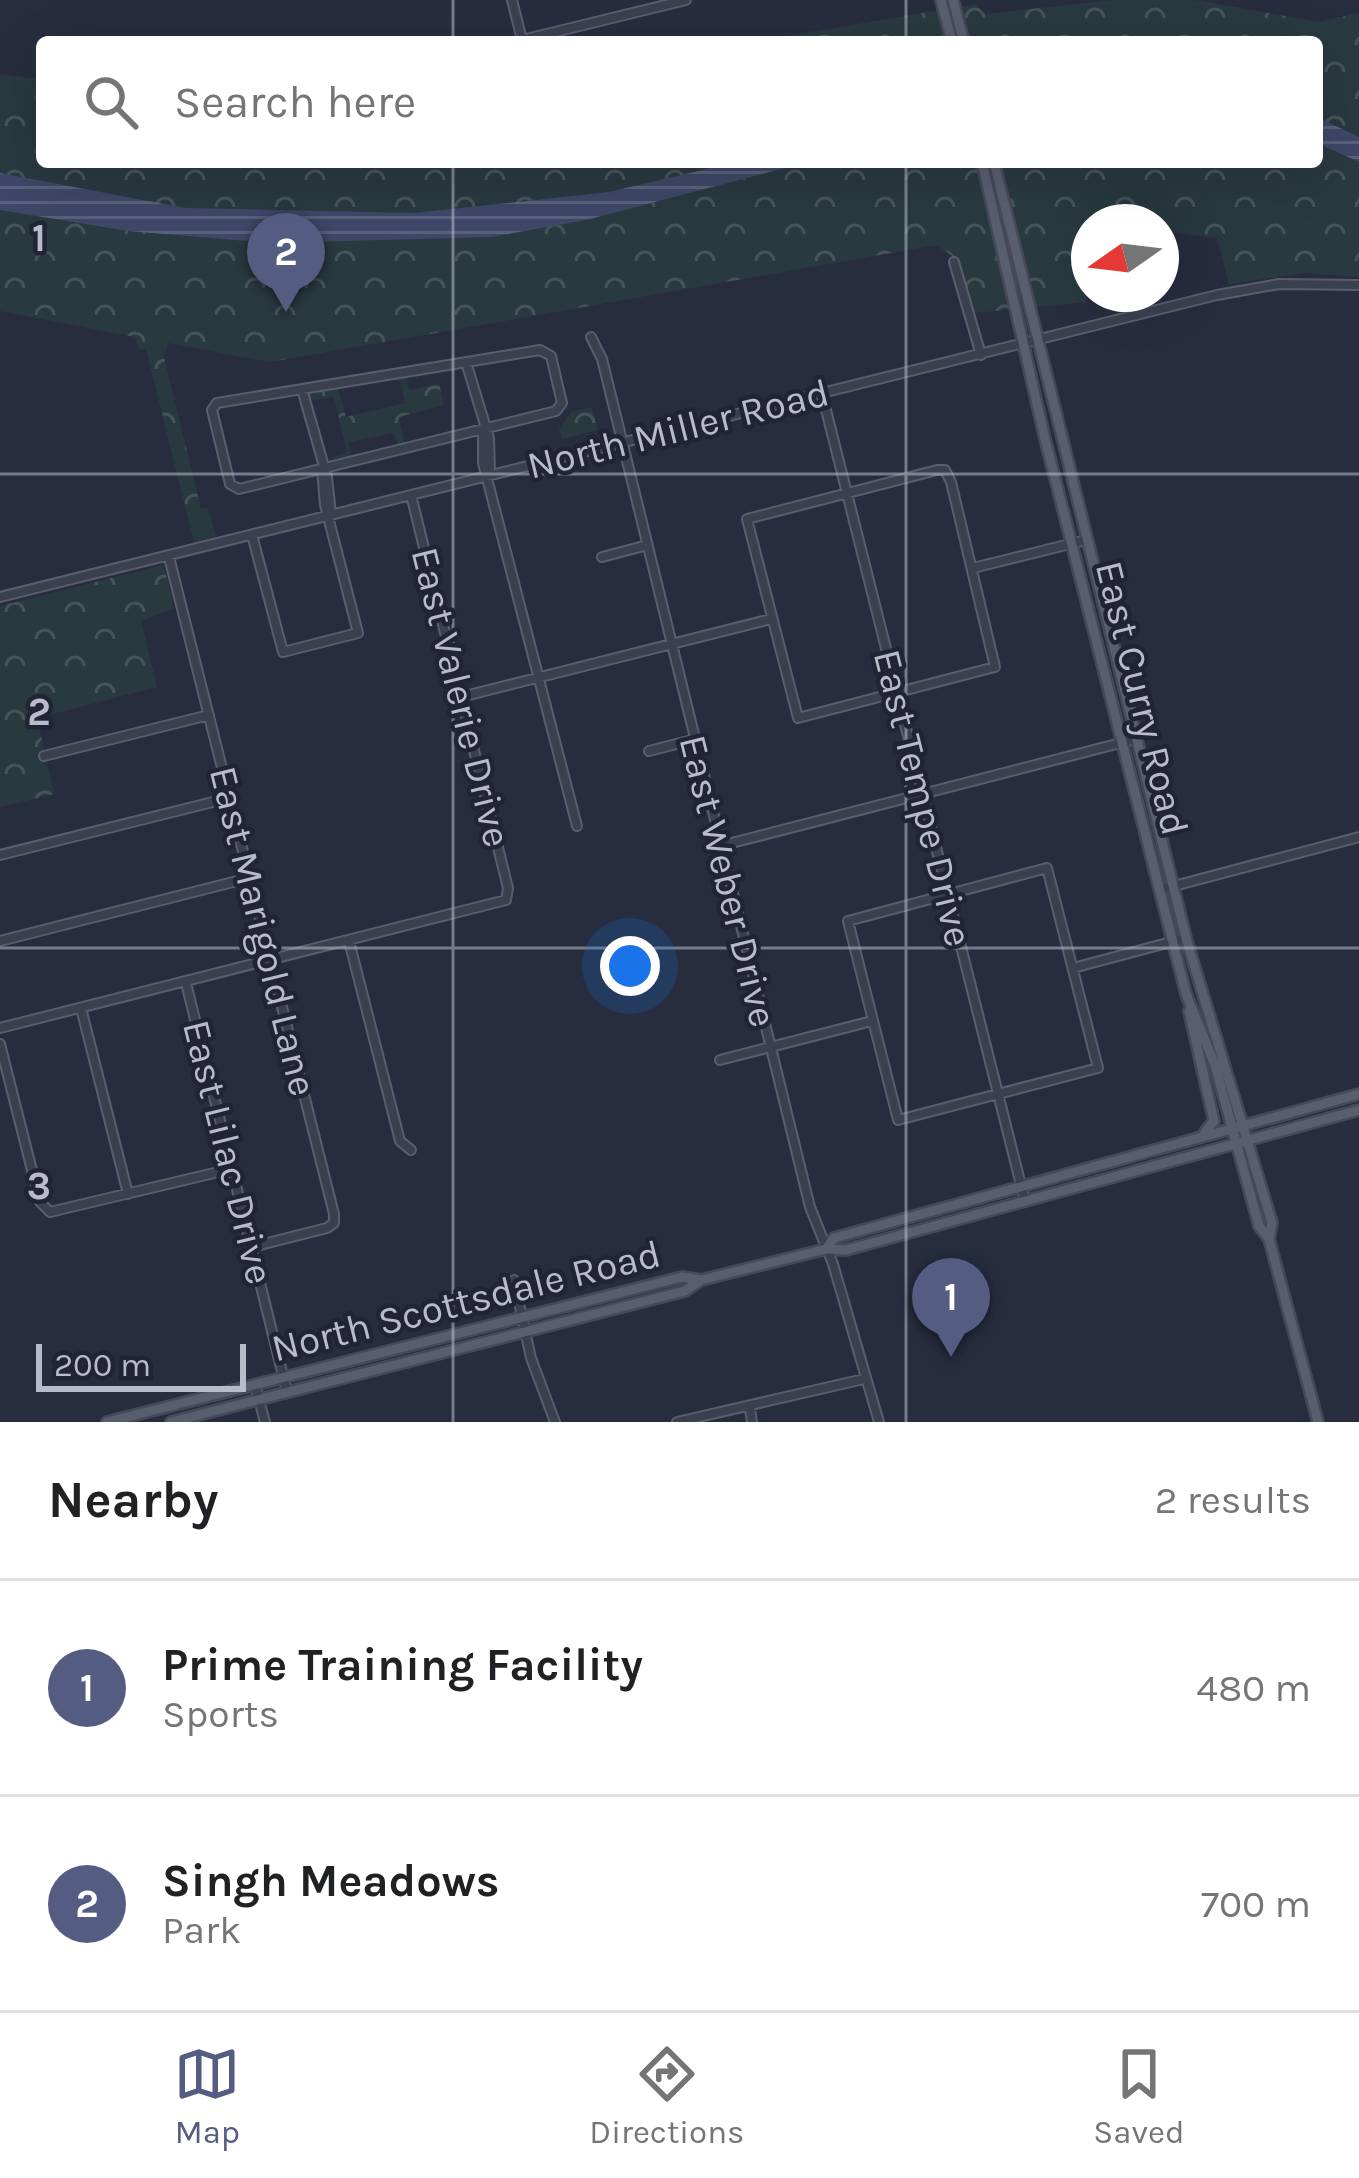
<!DOCTYPE html>
<html lang="en">
<head>
<meta charset="utf-8">
<style>
	:root { --surface:#fff; --page:#f2f2f2; --text:#202124; --muted:#757577; --line:#e0e0e0; --accent:#545d81 }
	body { margin:0; font-family:Karla,sans-serif; background:var(--page); color:var(--text) }
	.compass { position:absolute; left:1071px; top:204px; width:108px; height:108px; border-radius:50%; background:var(--surface); box-shadow:0 12px 48px #0002; rotate:256deg }
	.scale { position:absolute; left:36px; bottom:30px; width:210px; box-sizing:border-box; padding-left:12px; border:6px solid #b8bbca; border-top:0; font-size:33px; line-height:42px; white-space:nowrap; color:#b8bbca; -webkit-text-stroke:9px #202434; paint-order:stroke }
	.you { position:absolute; left:630px; top:966px; width:42px; height:42px; margin:-30px; border:9px solid #fff; border-radius:50%; background:#1a73e8; box-shadow:0 0 0 18px #1a73e833 }
	.badge { display:grid; place-items:center; width:78px; height:78px; border-radius:50%; background:var(--accent); color:#fff; font-size:39px; font-weight:700 }
	.pin { position:absolute; translate:-50% -99px; filter:drop-shadow(0 3px 6px #0008) }
	.pin::after { content:''; position:absolute; top:63px; width:42px; height:36px; background:inherit; clip-path:polygon(0 0,100% 0,50% 100%) }
	.list { margin:0; padding:0; list-style:none }
	h2 { display:flex; justify-content:space-between; align-items:center; height:156px; margin:0; padding:0 48px; font-size:51px }
	h2 small { font-size:39px; font-weight:400; color:var(--muted) }
	.list li { display:grid; grid-template-columns:78px 1fr auto; gap:36px; align-items:center; box-sizing:border-box; height:216px; padding:0 48px; border-top:3px solid var(--line) }
	.list b { display:block; font-size:45px; white-space:nowrap }
	.list p { margin:0; font-size:39px; white-space:nowrap; color:var(--muted) }
	.list em { font-size:39px; font-style:normal; color:var(--muted) }
	.icon { flex:none; width:66px; height:66px; fill:none; stroke:currentColor; stroke-width:2; stroke-linecap:round; stroke-linejoin:round }
	.map { position:relative; flex:none; width:1359px; height:1422px; overflow:hidden }
	.search { position:absolute; background:var(--surface); box-shadow:0 12px 48px #0002; left:36px; right:36px; top:36px; height:132px; display:flex; align-items:center; gap:30px; box-sizing:border-box; padding:0 42px; border-radius:12px; color:var(--muted); font-size:45px }
	.sheet { height:588px; background:var(--surface) }
	nav { display:flex; justify-content:space-around; align-items:center; box-sizing:border-box; height:168px; border-top:3px solid var(--line); background:var(--surface); font-size:33px; color:var(--muted) }
	nav a { display:grid; justify-items:center; gap:6px }
	nav .on { color:var(--accent) }
	.map>svg:first-child { display:block }
	.park { fill:url(#park-crowns) }
	.water { fill:url(#water-rules) }
	.lines { fill:none; stroke-linecap:round; stroke-linejoin:round }
	.minor-casing { stroke:#595d6d; stroke-width:12 }
	.major-casing { stroke:#454858; stroke-width:14 }
	.minor { stroke:#3b404f; stroke-width:8 }
	.major { stroke:#595e6f; stroke-width:9 }
	.grid { fill:none; stroke:#b8bbca; stroke-width:3; stroke-opacity:0.55 }
	.labels { text-anchor:middle; dominant-baseline:central; stroke-width:9; stroke-linejoin:round; paint-order:stroke }
	.street-label { font-size:39px; fill:#b8bbca; stroke:#202434 }
	.grid-label { font-size:39px; text-anchor:middle; font-weight:bold; fill:#b8bbca; stroke:#202434; stroke-width:9; stroke-linejoin:round; paint-order:stroke }
</style>
</head>
<body>
<div class="map">
<svg width="1359" height="1422" viewBox="0 0 1359 1422">
	<defs>
		<pattern id="park-crowns" width="20" height="18" patternUnits="userSpaceOnUse" patternTransform="scale(3)"><rect width="20" height="18" fill="#293940"/><path d="M2 6a3 3 0 1 1 6 0M12 15a3 3 0 1 1 6 0" fill="none" stroke="#46545a"/></pattern>
		<pattern id="water-rules" width="6" height="5" patternUnits="userSpaceOnUse" patternTransform="scale(3)"><rect width="6" height="5" fill="#3e4767"/><path d="M0 2.5h6" fill="none" stroke="#58607b"/></pattern>
	</defs>
	<rect width="100%" height="100%" fill="#272d3f"/>
	<path class="park" d="M1113,0h82l124,22 40,-9v264l-54,-4 -76,11 -12,-46 -56,-7v-9h-72l-3,80 -112,11 -16,-53 -21,-15 -667,117 -102,-19 -4,14 37,152 7,-1 10,36 -22,6 -50,-201 -7,1 -4,-13 -135,-26v-237l42,6v82h1275v-120h-565l223,-38 10,10z
		M406,377l3,13 30,-6 5,21 -45,12 5,26 -6,2 -4,-12 -45,9 2,14 -26,4 22,-8 -13,-55 -25,4 -1,-6 30,-7 8,29 59,-14 -4,-21 -7,-3z
		M592,407l6,23 -36,9 -3,-10 12,-17z
		M164,565l10,43 -33,13 16,66 -120,31 17,76 -54,13v-201z"/>
	<path class="water" d="M1317,117l42,20v25l-42,-19z
		M736,162h72l-222,58 -94,17 -222,6 -142,-12 -128,-21v-37l185,35 229,5 195,-21z"/>
	<g class="lines">
		<g class="minor-casing">
			<path id="minor" d="M512,0l10,40 164,-40
				M954,262l27,93
				M591,337l11,22 208,848 23,57 46,158
				M540,350l11,6 11,47 -6,8 -317,78 -9,-5 -18,-74 5,-7z
				M466,362l23,76 1,36
				M302,389l25,88 4,37
				M822,394l203,807
				M483,428v35l94,363
				M937,470h8l6,12 44,185 -197,51 -51,-199z
				M252,535l31,117 75,-19 -33,-128 -3,-36
				M169,557l165,657v9l-7,5 -75,19
				M602,557l42,-11
				M973,568l113,-28
				M0,597l1217,-302 62,-11 80,1
				M461,697l310,-78
				M649,751l43,-11
				M44,756l165,-41
				M720,846l416,-107
				M0,855l229,-57
				M1047,868l51,200 -200,52 -50,-199z
				M1159,890l200,-53
				M0,941l249,-63
				M349,941l51,200 11,9
				M1073,968l113,-30
				M186,983l101,409
				M81,1008l47,186
				M0,1028l506,-128 2,-12 -97,-393
				M0,1044l40,158 10,10 181,-43
				M720,1060l152,-39
				M514,1280l17,78 24,64
				M255,1385l10,37
				M750,1409l2,13
				M677,1422l187,-43"/>
		</g>
		<g class="major-casing">
			<path id="major" d="M941,0l11,42
				M953,0l11,42
				M982,162l63,277 141,555 29,71 44,161 10,13 49,183
				M994,162l192,776 86,285 -3,16
				M1189,1011l25,110 -9,11
				M826,1249l8,-11 525,-144
				M107,1422l575,-145 19,3
				M171,1422l514,-131 16,-11 125,-31 20,1 513,-140"/>
		</g>
		<use href="#minor" class="minor"/>
		<use href="#major" class="major"/>
	</g>
	<path class="grid" d="M453,0v42M906,0v42M453,162v1260M906,162v1260M0,474h1359M0,948h1359"/>
	<g class="labels">
		<g class="street-label">
			<text transform="translate(678 429) rotate(-14)">North Miller Road</text>
			<text transform="translate(461 697) rotate(76)">East Valerie Drive</text>
			<text transform="translate(1142 698) rotate(76)">East Curry Road</text>
			<text transform="translate(923 798) rotate(76)">East Tempe Drive</text>
			<text transform="translate(728 881) rotate(76)">East Weber Drive</text>
			<text transform="translate(263 931) rotate(76)">East Marigold Lane</text>
			<text transform="translate(228 1152) rotate(76)">East Lilac Drive</text>
			<text transform="translate(466 1301) rotate(-14)">North Scottsdale Road</text>
		</g>
	</g>
	<g class="grid-label">
		<text x="39" y="251">1</text>
		<text x="39" y="725">2</text>
		<text x="39" y="1199">3</text>
	</g>
</svg>
<svg class="compass" viewBox="-18 -18 36 36"><path d="M0-13l5 13h-10z" fill="#e53935"/><path d="M0 13l5-13h-10z" fill="#757577"/></svg>
<div class="scale">200 m</div>
<div class="you"></div>
<div class="pin badge" style="left:951px;top:1357px">1</div>
<div class="pin badge" style="left:286px;top:312px">2</div>
<div class="search"><svg class="icon" aria-label="search" viewBox="0 0 24 24"><circle cx="10" cy="10" r="6"/><path d="M15 15l6 6"/></svg>Search here</div>
</div>
<section class="sheet">
<h2>Nearby<small>2 results</small></h2>
<ul class="list">
<li><span class="badge">1</span><div><b>Prime Training Facility</b><p>Sports</p></div><em>480 m</em></li>
<li><span class="badge">2</span><div><b>Singh Meadows</b><p>Park</p></div><em>700 m</em></li>
</ul>
</section>
<nav>
<a class="on"><svg class="icon" aria-label="map" viewBox="0 0 24 24"><path d="M3 6l6-2 6 2 6-2v14l-6 2-6-2-6 2zM9 4v14M15 6v14"/></svg>Map</a>
<a><svg class="icon" aria-label="directions" viewBox="0 0 24 24"><path d="M12 3l9 9-9 9-9-9zM9 14v-3h6M13 9l2 2-2 2"/></svg>Directions</a>
<a><svg class="icon" aria-label="saved" viewBox="0 0 24 24"><path d="M7 4h10v16l-5-4-5 4z"/></svg>Saved</a>
</nav>
</body>
</html>
